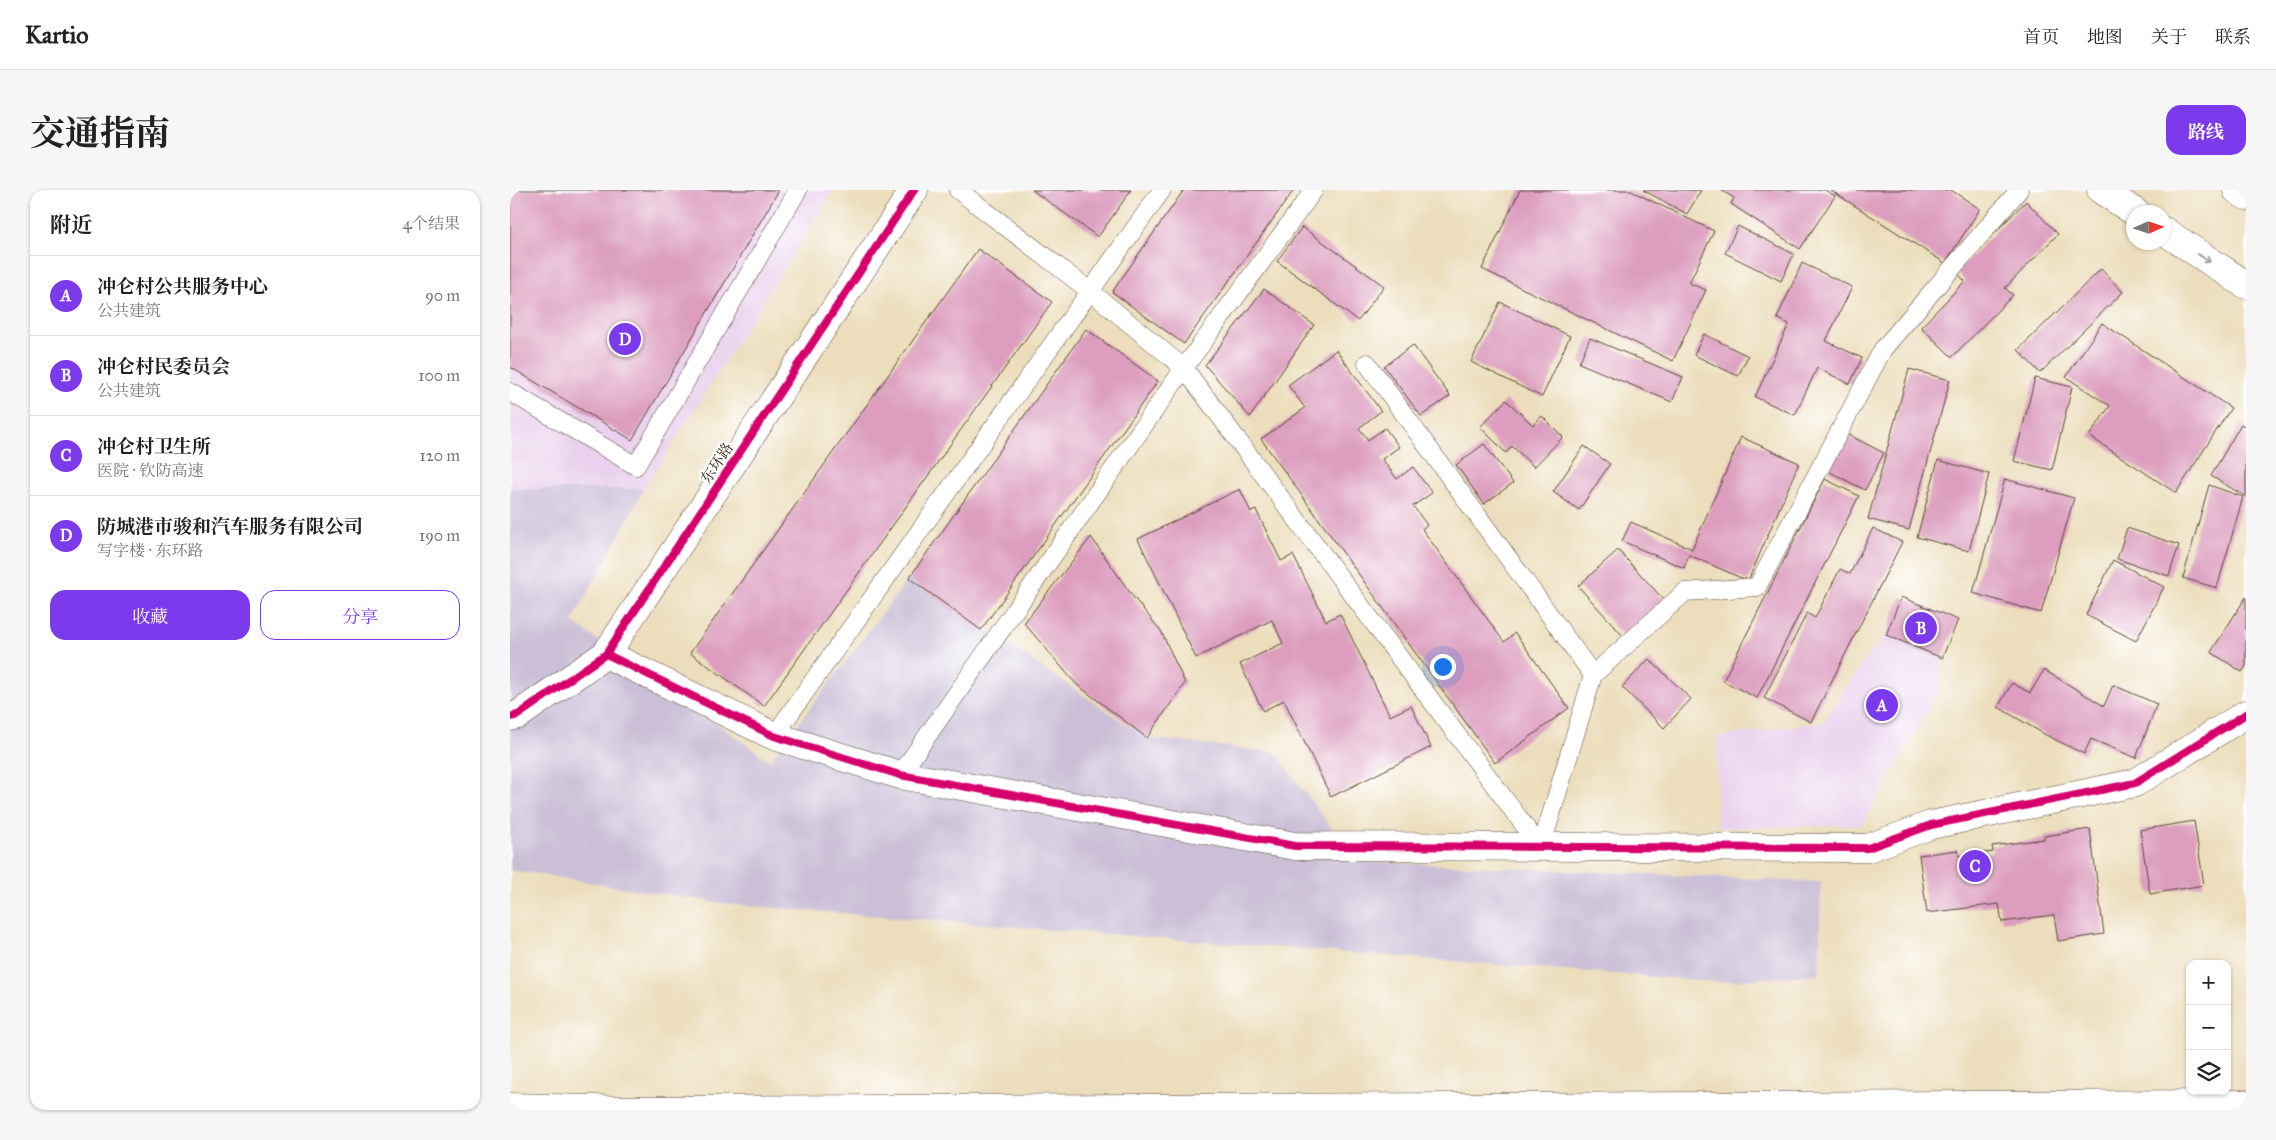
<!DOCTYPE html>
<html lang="zh">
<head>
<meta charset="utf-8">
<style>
	:root { --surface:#fff; --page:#f6f6f6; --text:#222; --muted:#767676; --line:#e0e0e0; --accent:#7c3aed }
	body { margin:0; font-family:"IM FELL Great Primer","Noto Serif SC",serif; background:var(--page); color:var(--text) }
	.controls { position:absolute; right:15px; bottom:15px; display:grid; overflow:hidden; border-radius:10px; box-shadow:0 1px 4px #0004 }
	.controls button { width:45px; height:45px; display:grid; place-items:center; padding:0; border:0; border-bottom:1px solid var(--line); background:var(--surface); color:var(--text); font:25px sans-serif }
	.compass { position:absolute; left:1616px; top:15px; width:45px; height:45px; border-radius:50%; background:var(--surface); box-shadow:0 1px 4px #0004; rotate:87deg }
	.you { position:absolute; left:932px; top:476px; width:18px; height:18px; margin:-12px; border:4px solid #fff; border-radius:50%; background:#1a73e8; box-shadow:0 0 0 8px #1a73e833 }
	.badge { display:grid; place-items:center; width:32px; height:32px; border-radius:50%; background:var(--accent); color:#fff; font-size:16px; font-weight:700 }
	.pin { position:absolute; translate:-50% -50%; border:2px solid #fff; box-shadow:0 1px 5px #0006 }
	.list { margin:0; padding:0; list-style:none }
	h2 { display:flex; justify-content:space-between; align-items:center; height:65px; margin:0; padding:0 20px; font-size:21px }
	h2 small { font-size:16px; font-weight:400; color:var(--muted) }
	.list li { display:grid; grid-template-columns:32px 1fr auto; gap:15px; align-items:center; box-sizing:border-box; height:80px; padding:0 20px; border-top:1px solid var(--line) }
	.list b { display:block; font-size:19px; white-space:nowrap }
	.list p { margin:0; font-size:16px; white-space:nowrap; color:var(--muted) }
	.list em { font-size:16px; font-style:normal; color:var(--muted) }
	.actions { display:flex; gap:10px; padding:15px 20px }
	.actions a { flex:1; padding:11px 0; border:1px solid var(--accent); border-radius:15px; text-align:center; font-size:18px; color:var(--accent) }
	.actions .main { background:var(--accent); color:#fff }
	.icon { flex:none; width:28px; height:28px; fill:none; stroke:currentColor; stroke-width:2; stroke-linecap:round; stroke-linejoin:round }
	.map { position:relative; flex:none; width:1736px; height:920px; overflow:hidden; border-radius:15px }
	header { display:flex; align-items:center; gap:30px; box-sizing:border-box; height:70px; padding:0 25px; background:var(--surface); border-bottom:1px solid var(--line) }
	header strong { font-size:24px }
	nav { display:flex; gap:28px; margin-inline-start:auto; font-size:18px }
	.intro { display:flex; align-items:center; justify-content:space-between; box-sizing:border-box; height:120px; padding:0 30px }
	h1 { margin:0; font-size:35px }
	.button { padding:12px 22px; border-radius:15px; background:var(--accent); color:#fff; font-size:18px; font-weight:700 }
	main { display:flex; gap:30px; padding:0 30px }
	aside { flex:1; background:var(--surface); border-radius:15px; box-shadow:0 1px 4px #0004 }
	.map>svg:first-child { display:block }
	.built { fill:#ead1ed }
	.industrial { fill:#cabfd7 }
	.building { fill:#dc9dbe }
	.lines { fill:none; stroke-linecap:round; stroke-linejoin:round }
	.lane-casing { stroke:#564536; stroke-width:19 }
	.street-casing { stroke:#564536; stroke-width:29 }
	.primary-casing { stroke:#564536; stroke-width:29 }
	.highway-casing { stroke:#564536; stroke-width:29 }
	.lane { stroke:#fff; stroke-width:18 }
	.street { stroke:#fff; stroke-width:28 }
	.primary { stroke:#fff; stroke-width:28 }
	.highway { stroke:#fff; stroke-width:28 }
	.cycleway-casing { stroke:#fff; stroke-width:11 }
	.cycleway { stroke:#d6006c; stroke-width:8 }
	.oneway { stroke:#a79f9a }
	.labels { text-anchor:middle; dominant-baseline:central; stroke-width:4.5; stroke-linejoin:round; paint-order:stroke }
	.street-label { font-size:15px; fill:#3b2a1e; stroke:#fff }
</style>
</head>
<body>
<header>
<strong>Kartio</strong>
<nav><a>首页</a><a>地图</a><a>关于</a><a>联系</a></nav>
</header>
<div class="intro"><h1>交通指南</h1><a class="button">路线</a></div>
<main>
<aside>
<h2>附近<small>4个结果</small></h2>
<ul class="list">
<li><span class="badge">A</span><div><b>冲仑村公共服务中心</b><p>公共建筑</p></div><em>90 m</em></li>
<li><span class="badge">B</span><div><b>冲仑村民委员会</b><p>公共建筑</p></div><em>100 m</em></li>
<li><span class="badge">C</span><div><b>冲仑村卫生所</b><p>医院 · 钦防高速</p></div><em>120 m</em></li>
<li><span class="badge">D</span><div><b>防城港市骏和汽车服务有限公司</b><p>写字楼 · 东环路</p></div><em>190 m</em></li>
</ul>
<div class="actions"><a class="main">收藏</a><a>分享</a></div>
</aside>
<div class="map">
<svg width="1736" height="920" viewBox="0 0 1736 920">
	<rect width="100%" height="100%" fill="#fff"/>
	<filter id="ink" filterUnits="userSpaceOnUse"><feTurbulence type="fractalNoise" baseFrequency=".02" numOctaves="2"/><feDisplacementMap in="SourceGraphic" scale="10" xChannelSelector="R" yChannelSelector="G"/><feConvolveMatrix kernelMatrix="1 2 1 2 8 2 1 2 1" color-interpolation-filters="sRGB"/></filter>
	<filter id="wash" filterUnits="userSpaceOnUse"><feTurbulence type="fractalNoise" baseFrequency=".0096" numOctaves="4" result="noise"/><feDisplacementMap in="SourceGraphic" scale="20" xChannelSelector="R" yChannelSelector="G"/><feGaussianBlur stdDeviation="1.12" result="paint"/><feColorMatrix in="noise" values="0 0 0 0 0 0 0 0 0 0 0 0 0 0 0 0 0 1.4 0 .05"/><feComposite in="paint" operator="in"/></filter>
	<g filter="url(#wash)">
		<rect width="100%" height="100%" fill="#ecdebc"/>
		<path class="built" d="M0,0h324l-190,299h-134z
			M1391,407l57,23 -16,38 -2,31 -78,136 -144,3 -2,-91 107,-15 39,-58 24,-29z"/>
		<path class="industrial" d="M0,299h134l-72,133 198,139 139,-183 238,160 128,14 81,109 465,21 -2,92 -101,8 -991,-78 -217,-34z"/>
		<g id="blocks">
			<path class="building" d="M0,0h269l-147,250 -122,-73z
				M522,0h99l-33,47z
				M674,0h110l-110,154 -72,-52z
				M1010,0h109l85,41 -25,52 17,7 -33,71 -191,-92z
				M1133,0h58l-14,24z
				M1211,0h104l10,6 -35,53 -69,-45 3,-6z
				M1320,0h121l29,19 -35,54z
				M1516,11l32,33 -53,54 8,7 -61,62 -31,-30 44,-46 -9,-9z
				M1228,36l56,28 -13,27 -56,-28z
				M792,37l82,59 -26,35 -81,-60z
				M468,59l74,53 -288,404 -74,-53z
				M1292,73l50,24 -26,54 36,17 -12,26 -33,-16 -22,47 -40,-18 34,-73 -12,-6z
				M1591,79l22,23 -83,81 -22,-23z
				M754,99l50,36 -64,92 -45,-52z
				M990,112l70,34 -28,61 -71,-35z
				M1592,133l129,85 -55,85 -87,-57 21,-30 -44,-29z
				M576,139l72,52 -177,249 -72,-52z
				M1194,144l44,22 -10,20 -44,-21z
				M1080,148l93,39 -11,25 -93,-39z
				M903,155l37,51 -29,20 -37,-50z
				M826,160l45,61 -22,17 9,12 17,-12 14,19 -17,12 15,20 16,-12 19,26 -19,13 14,19 -5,4 82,113 11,-9 54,75 -74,55 -234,-324 44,-31 -17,-23z
				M1399,179l41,11 -41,150 -41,-11z
				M1525,188l37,9 -20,83 -38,-9z
				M996,210l27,25 9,-9 21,21 -29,30 -22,-21 -6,7 -26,-26z
				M1731,234l5,3v70l-35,-21z
				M1337,244l37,19 -19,37 -37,-19z
				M1231,247l58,26 -51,118 -59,-26 -5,13 -62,-27 9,-19 61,27z
				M974,254l29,39 -29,21 -28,-39z
				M1074,256l26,18 -31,46 -26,-18z
				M1428,270l51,14 -20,77 -52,-14z
				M1315,289l34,17 -102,202 -34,-17z
				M1495,289l69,19 -33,115 -68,-20z
				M1699,295l34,12 -26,91 -34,-10z
				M730,299l11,23 5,-2 25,51 12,-6 33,66 14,-7 50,102 21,-10 20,41 -100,50 -47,-97 -21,11 -23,-47 43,-21 -11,-23 -76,38 -58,-119z
				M1363,338l29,14 -91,180 -47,-24 43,-85 8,5 25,-49 10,5z
				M1617,338l52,17 -10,31 -52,-17z
				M581,347l43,61 27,33 24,52 -38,55 -71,-54 -52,-61z
				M1108,360l47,51 -40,37 -47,-52z
				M1603,370l51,27 -28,54 -50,-26z
				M1391,407l57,23 -16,38 -56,-23z
				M1736,407v69l-4,6 -31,-20z
				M1139,469l42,40 -27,29 -42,-41z
				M1534,480l60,36 9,-21 44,19 -21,54 -45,-19 -7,15 -40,-20 -46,-27 14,-24 18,10z
				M1684,631l10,64 -54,9 -10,-64z
				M1580,639l14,105 -46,7 -4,-26 -52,7 -3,-18 -72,9 -8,-58 39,-5 1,6 34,-4 -1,-6 52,-7v-3z"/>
		</g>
	</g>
	<g filter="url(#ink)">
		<use href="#blocks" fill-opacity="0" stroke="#564536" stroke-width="1"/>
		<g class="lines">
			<g class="lane-casing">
				<path id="lane" d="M448,0l132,101 94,77 357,480
					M857,173l226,312
					M0,202l126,74 162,-276
					M264,546l388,-546
					M390,585l284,-407 130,-178
					M1031,658l52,-173 92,-83 72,-5 126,-238 136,-159"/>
			</g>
			<g class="street-casing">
				<path id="street" d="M96,464l168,82 126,39 395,71 573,2 63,-23 204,-42 111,-69
					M0,527l8,-2 88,-61 308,-464"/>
			</g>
			<g class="primary-casing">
				<path id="primary" d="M1591,0l34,22
					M1727,0l9,6
					M1654,41l82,54"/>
			</g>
			<g class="highway-casing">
				<path id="highway" d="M0,917l124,3 1612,-6"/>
			</g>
			<use href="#lane" class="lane"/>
			<use href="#street" class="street"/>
			<use href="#primary" class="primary"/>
			<use href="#highway" class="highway"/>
			<g class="cycleway-casing">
				<path id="cycleway" d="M96,464l168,82 126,39 395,71 573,2 63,-23 204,-42 111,-69
					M0,527l8,-2 88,-61 308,-464"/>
			</g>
			<use href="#cycleway" class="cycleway"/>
		</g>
		<defs><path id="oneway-shaft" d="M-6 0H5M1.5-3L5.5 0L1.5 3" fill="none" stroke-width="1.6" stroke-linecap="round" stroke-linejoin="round" transform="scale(1.25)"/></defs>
		<use class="oneway" href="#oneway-shaft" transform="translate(1694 68) rotate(33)"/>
	</g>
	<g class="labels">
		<g class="street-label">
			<text transform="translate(207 273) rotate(-56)">东环路</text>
		</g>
	</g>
</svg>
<div class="controls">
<button>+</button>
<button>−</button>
<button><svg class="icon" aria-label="layers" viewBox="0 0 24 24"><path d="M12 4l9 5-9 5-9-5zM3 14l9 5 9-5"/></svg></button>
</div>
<svg class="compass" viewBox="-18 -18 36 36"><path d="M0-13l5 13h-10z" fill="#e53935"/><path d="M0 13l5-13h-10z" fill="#767676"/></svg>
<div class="you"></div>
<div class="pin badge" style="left:1372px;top:515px">A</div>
<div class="pin badge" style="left:1411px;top:438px">B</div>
<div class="pin badge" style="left:1465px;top:676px">C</div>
<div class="pin badge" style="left:115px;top:149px">D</div>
</div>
</main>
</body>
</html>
